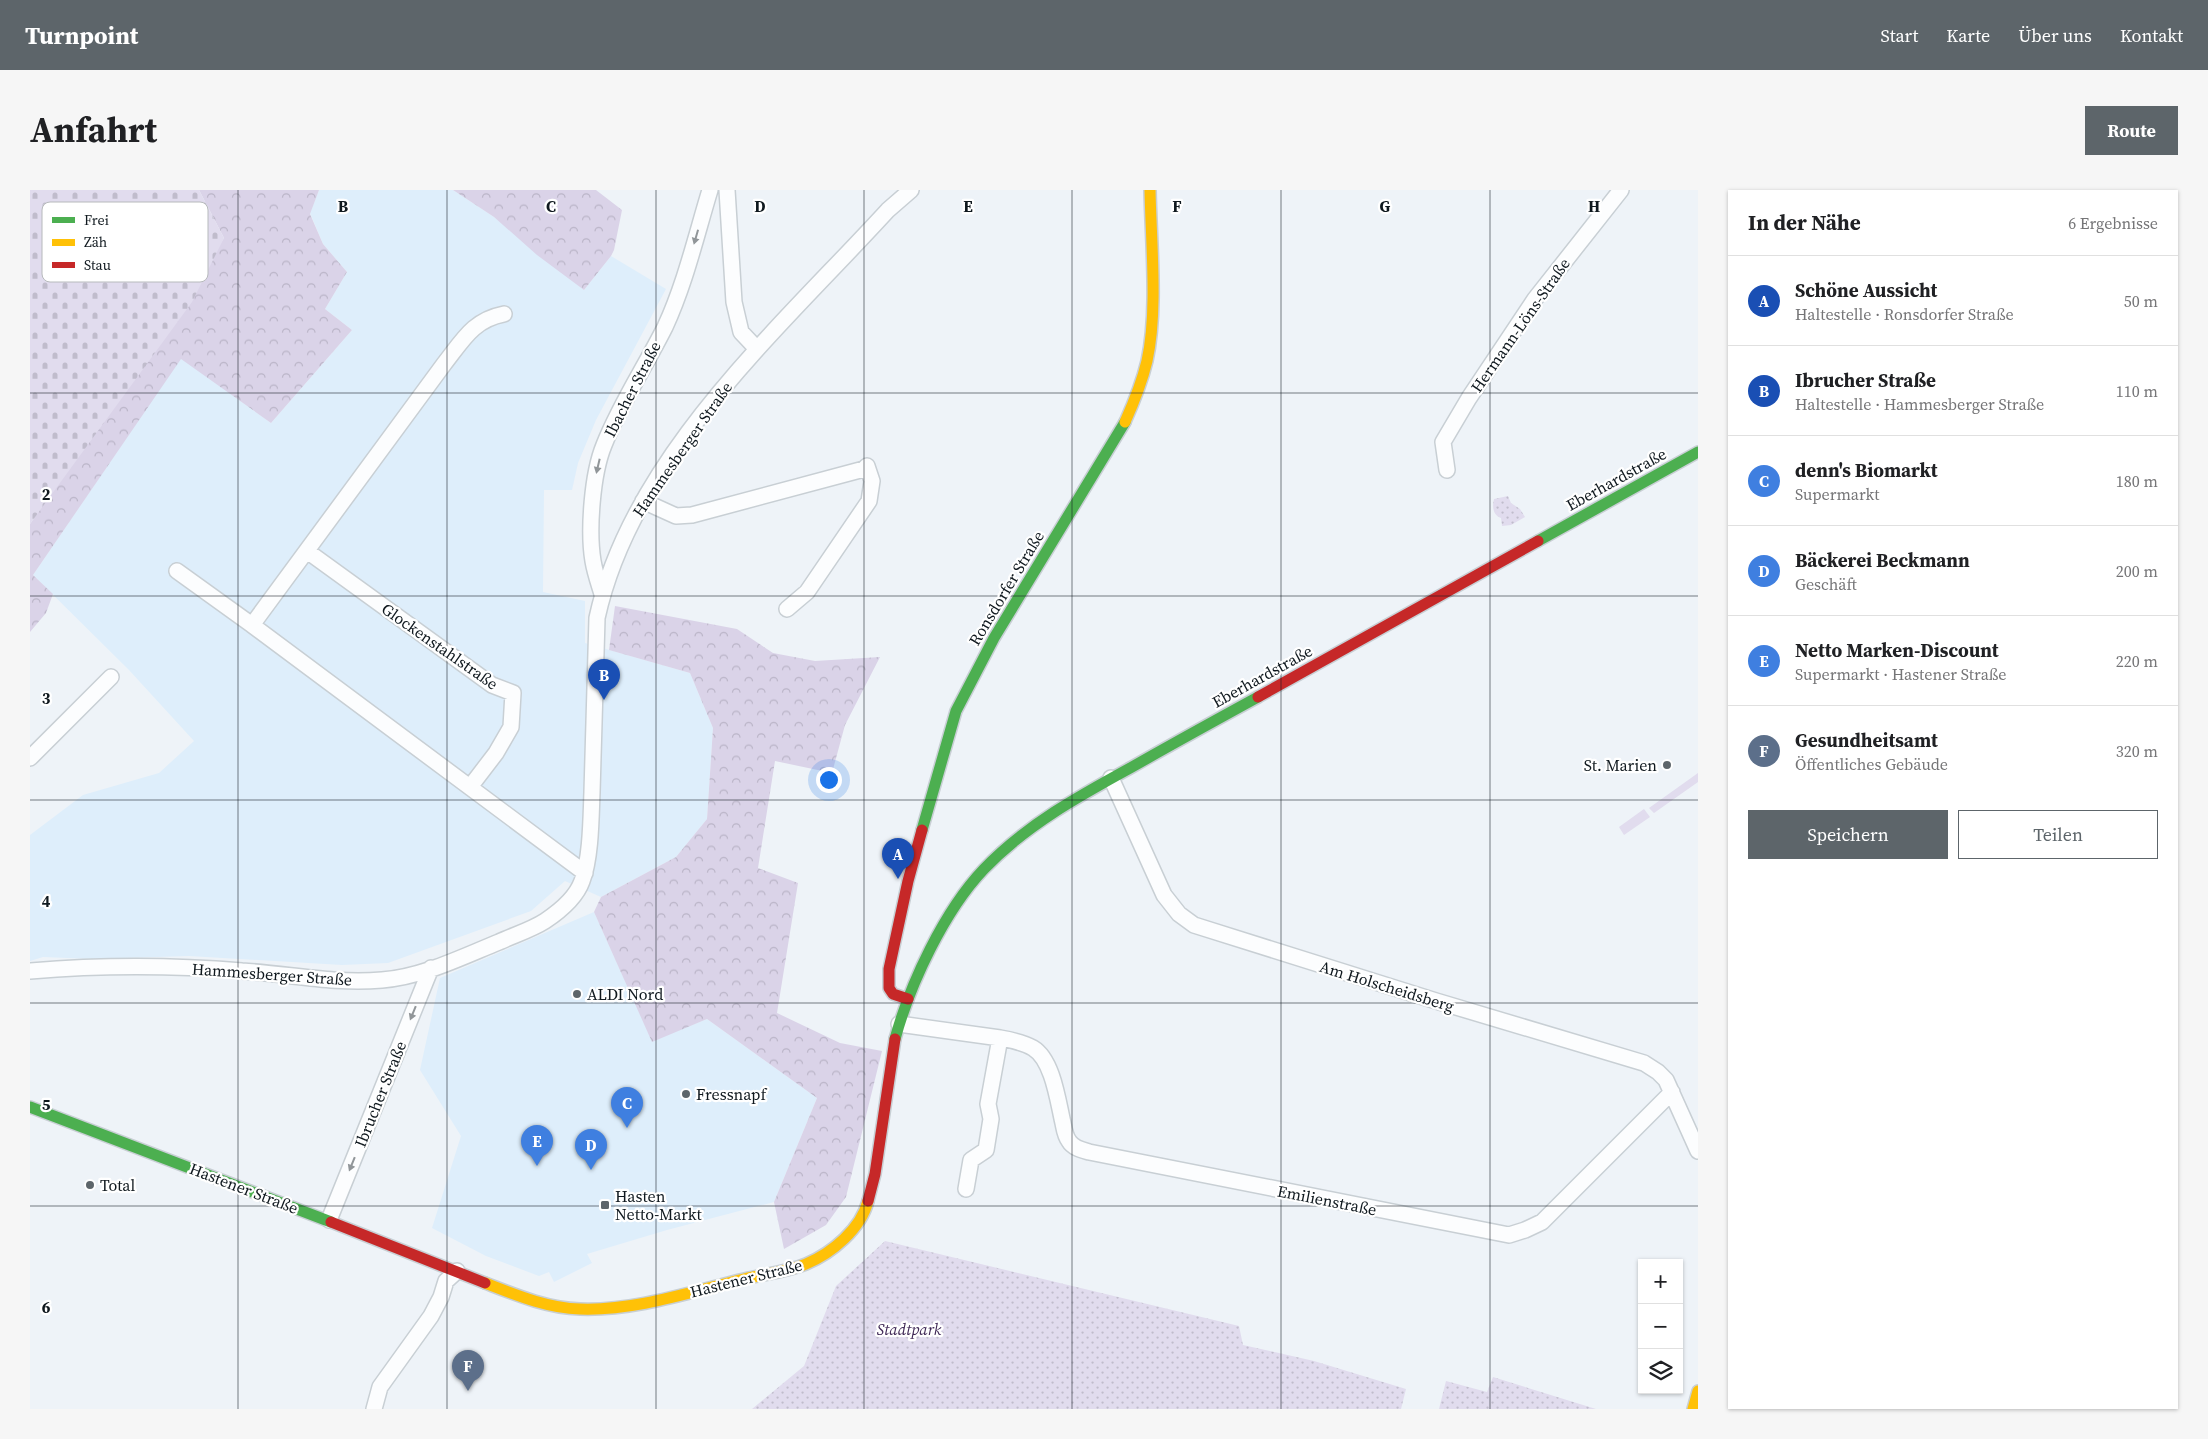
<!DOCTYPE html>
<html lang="de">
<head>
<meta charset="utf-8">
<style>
	:root { --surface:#fff; --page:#f6f6f6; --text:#202124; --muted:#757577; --line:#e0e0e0; --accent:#5d656a }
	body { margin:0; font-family:"Source Serif 4",serif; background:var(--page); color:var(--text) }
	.controls { position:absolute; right:15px; bottom:15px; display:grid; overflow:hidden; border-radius:0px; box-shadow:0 1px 4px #0004 }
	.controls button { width:45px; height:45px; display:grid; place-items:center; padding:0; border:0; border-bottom:1px solid var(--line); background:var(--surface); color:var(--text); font:25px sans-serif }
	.you { position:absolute; left:798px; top:589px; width:18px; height:18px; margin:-12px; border:4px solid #fff; border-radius:50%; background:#1a73e8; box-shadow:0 0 0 8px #1a73e833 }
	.badge { display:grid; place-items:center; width:32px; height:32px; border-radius:50%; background:var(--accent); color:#fff; font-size:16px; font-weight:700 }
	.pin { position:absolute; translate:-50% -41px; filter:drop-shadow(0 1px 2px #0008) }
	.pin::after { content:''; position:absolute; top:26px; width:18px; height:15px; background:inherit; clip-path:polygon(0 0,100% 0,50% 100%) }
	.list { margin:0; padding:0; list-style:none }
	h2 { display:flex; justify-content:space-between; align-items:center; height:65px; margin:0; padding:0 20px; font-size:21px }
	h2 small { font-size:16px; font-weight:400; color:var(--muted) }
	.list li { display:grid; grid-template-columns:32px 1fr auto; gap:15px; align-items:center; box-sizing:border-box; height:90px; padding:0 20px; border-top:1px solid var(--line) }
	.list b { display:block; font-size:19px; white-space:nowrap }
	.list p { margin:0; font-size:16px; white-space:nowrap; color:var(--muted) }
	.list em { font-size:16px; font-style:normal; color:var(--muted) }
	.actions { display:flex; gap:10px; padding:15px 20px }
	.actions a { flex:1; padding:11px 0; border:1px solid var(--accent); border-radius:0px; text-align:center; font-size:18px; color:var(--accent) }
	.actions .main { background:var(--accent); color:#fff }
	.icon { flex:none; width:28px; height:28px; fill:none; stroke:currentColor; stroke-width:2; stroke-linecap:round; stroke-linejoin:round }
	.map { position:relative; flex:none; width:1668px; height:1219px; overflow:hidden; border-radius:0px }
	header { display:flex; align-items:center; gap:30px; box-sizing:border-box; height:70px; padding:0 25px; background:var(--accent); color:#fff }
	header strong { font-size:24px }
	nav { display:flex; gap:28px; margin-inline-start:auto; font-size:18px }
	.intro { display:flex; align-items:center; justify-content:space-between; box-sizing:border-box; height:120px; padding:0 30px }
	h1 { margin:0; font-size:35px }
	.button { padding:12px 22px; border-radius:0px; background:var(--accent); color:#fff; font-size:18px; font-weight:700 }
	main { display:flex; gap:30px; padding:0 30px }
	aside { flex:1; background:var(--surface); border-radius:0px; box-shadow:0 1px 4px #0004 }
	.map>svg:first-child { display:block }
	.built { fill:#deeefb }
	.grass { fill:#e1dcee }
	.forest { fill:url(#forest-crowns) }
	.cemetery { fill:url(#cemetery-stones) }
	.park { fill:url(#park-dots) }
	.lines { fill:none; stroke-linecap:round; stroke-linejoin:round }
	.street-casing { stroke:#c8cfd4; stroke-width:18 }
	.fast-casing { stroke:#c8cfd4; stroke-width:14 }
	.slow-casing { stroke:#c8cfd4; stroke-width:14 }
	.jam-casing { stroke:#c8cfd4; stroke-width:14 }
	.street { stroke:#fcfdfe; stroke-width:15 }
	.fast { stroke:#4caf50; stroke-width:11 }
	.slow { stroke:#ffc107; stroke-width:11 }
	.jam { stroke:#c62828; stroke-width:11 }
	.oneway { fill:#919699 }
	.grid { fill:none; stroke:#0f181e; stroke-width:1; stroke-opacity:0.55 }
	.poi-dot { fill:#5d656a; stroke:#fff; stroke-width:2 }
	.labels { text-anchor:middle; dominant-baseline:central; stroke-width:4.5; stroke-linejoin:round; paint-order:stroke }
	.street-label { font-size:16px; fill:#0f181e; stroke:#fff }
	.poi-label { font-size:16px; fill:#0f181e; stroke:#fff; text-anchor:start }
	.park-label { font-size:16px; font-style:italic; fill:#3f2855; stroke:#fff }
	.key { fill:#fff; stroke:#b7babc; stroke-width:1 }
	.key-label { font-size:14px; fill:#0f181e }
	.grid-label { font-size:16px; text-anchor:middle; font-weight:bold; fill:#0f181e; stroke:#fff; stroke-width:4.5; stroke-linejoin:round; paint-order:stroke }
</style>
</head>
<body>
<header>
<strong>Turnpoint</strong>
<nav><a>Start</a><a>Karte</a><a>Über uns</a><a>Kontakt</a></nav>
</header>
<div class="intro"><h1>Anfahrt</h1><a class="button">Route</a></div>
<main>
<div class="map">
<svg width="1668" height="1219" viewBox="0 0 1668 1219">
	<defs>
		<pattern id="forest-crowns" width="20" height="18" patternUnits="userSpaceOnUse" patternTransform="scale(1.25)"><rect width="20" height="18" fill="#dad3e8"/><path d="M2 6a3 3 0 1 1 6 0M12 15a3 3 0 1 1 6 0" fill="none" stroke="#bab4c7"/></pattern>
		<pattern id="cemetery-stones" width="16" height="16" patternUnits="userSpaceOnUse" patternTransform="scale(1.25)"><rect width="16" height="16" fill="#e1dcee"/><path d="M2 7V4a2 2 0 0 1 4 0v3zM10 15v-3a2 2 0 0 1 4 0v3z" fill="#c0bccc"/></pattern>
		<pattern id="park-dots" width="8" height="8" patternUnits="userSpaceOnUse" patternTransform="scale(1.25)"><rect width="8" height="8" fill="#e1dcee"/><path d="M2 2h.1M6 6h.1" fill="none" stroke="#c0bccc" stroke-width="1.8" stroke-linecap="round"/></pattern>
	</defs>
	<rect width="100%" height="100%" fill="#eef3f8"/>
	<path class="built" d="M289,0h134l41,27 90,73 27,-34 55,33 -70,131 -18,43 -6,27h-28l-1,102 42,9v42l105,30 23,55 -6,91 -31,38 -75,40 -36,-16 -34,30 -143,52 -46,2 -153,-9 -97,3 -49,-2 -13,4v-126l53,-40 76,-22 35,-32 -65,-71 -96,-95 148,-217 90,65 81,-93 -27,-21 22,-37 -24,-28 -13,-31z
		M564,722l58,129 55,-22 110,79 -43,104 -107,28 -80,24 5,9 -38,19 -5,-10 -10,4 -53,-20 -54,-28 29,-92 -41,-66 20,-92z"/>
	<path class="grass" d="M1668,583v9l-44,31 -5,-5z
		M1614,619l6,8 -26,18 -5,-8z"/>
	<path class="forest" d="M169,0h120l-9,24 13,30 24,28 -22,37 27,21 -81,93 -90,-64 -148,216 20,19 -7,19 -16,19v-108l194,-286z
		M423,0h143l26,20 -8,40 -3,6 -27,34 -47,-35 -43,-38z
		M585,416l122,23 36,24 42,8 65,-4 -35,68 -13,48 -57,-12 -17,107 40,15 -21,130 63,30 42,8 -36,146 -20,28 -42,24 -10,-47 43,-104 -110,-79 -55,23 -58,-130 7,-15 75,-40 31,-38 6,-91 -23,-55 -81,-23z"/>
	<path class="cemetery" d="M0,0h169l25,48 -32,64 -162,222z"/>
	<path class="park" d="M1478,306l3,7 9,6 5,8 -14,8 -9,1 -1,-8c-8,-3 -9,-11 -7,-19z
		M855,1051l354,85 4,19 71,16 92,28 -5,20h-649l52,-43 32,-80z
		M1463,1187l103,32h-157l7,-28 41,11z"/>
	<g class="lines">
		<g class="street-casing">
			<path id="street" d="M697,0l7,112 7,30 16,17
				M474,124c-31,6 -41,26 -60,50l-192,261 333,248
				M1417,280l-4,-28 26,-44 66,-99 86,-109
				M613,311l33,15 16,-1 172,-46 3,-3 5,15 -3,20 -62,91 -20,17
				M277,361l185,134 21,8 -2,34 -15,26 -26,34
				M147,381l75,54
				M572,404c-3,-10 -7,-21 -9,-33 -5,-30 -1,-87 11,-116 16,-41 41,-78 61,-118 20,-43 31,-91 45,-137
				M0,568l81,-81
				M1081,588l53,117 15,19 15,11 242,76 208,62 14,9 8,8 32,71
				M0,781c71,-6 142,-6 212,0 49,3 90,13 140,9 40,-3 80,-23 117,-38 15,-7 32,-12 46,-21 15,-10 31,-23 37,-40 9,-23 9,-64 10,-89 2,-58 3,-116 5,-174 35,-161 183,-290 291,-408l23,-20
				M869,834l101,14c11,2 23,4 33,10 20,12 25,54 30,75 1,5 2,13 6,18 4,7 13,9 20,11l420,83 16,-5 17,-8 130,-130
				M936,999l5,-29 15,-10 5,-31 -3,-15 12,-66
				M299,1030l102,-252
				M344,1219l6,-22 51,-71 10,-19 5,-16 11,-10"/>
		</g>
		<g class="fast-casing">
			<path id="fast" d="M1508,351l160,-89
				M892,640l34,-119 38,-73 131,-216
				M865,849c15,-55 49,-128 89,-170 42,-44 95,-73 148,-102 42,-24 84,-47 126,-70
				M0,917l301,115"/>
		</g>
		<g class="slow-casing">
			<path id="slow" d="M1095,232c9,-20 17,-40 22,-61 11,-50 4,-118 3,-171
				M455,1093c31,12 62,25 95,26 55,2 110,-17 164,-30 20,-5 43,-7 62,-15 26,-11 55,-35 62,-63
				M1663,1219l5,-18"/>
		</g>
		<g class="jam-casing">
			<path id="jam" d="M1228,507l280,-156
				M878,809l-15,-5 -4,-6v-19l19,-88 14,-51
				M838,1011l7,-27 20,-135
				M301,1032l154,61"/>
		</g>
		<use href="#street" class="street"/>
		<use href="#fast" class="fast"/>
		<use href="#slow" class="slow"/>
		<use href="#jam" class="jam"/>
	</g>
	<defs><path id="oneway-solid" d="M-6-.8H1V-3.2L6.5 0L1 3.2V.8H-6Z" transform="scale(1.25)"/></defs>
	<g class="oneway">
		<use href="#oneway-solid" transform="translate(666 47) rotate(106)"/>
		<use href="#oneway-solid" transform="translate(568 276) rotate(103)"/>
		<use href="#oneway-solid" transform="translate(383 823) rotate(112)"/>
		<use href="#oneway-solid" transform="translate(322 974) rotate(112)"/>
	</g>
	<path class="grid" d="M208,0v1219M417,0v1219M626,0v1219M834,0v1219M1042,0v1219M1251,0v1219M1460,0v1219M0,203h1668M0,406h1668M0,610h1668M0,813h1668M0,1016h1668"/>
	<g class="poi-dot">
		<circle cx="1637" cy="575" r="5"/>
		<circle cx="547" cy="804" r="5"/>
		<circle cx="656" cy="904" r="5"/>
		<circle cx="60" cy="995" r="5"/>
		<rect x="570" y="1010" width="10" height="10" rx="2.5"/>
	</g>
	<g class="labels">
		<g class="street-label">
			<text transform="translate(1490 135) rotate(-55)">Hermann-Löns-Straße</text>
			<text transform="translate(602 199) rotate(-63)">Ibacher Straße</text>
			<text transform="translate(652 259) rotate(-55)">Hammesberger Straße</text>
			<text transform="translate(1586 289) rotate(-29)">Eberhardstraße</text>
			<text transform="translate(976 398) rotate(-59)">Ronsdorfer Straße</text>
			<text transform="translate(410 456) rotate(35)">Glockenstahlstraße</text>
			<text transform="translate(1232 486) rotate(-29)">Eberhardstraße</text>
			<text transform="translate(242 784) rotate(4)">Hammesberger Straße</text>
			<text transform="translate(1357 796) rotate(17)">Am Holscheidsberg</text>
			<text transform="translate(350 904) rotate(-68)">Ibrucher Straße</text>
			<text transform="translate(214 998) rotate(21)">Hastener Straße</text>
			<text transform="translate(1297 1010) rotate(11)">Emilienstraße</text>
			<text transform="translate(716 1088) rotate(-14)">Hastener Straße</text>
		</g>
		<g class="poi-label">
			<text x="1627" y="575" text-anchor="end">St. Marien</text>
			<text x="557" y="804">ALDI Nord</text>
			<text x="666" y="904">Fressnapf</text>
			<text x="70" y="995">Total</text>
			<text x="585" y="1006">Hasten<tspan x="585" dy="18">Netto-Markt</tspan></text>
		</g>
		<g class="park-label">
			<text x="879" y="1139">Stadtpark</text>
		</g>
	</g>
	<rect x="12" y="12" width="166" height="80" rx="8" class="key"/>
	<rect x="22" y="27" width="23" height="6" fill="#4caf50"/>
	<rect x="22" y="49" width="23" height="7" fill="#ffc107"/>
	<rect x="22" y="72" width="23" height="6" fill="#c62828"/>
	<g class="key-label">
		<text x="54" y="35">Frei</text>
		<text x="54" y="57">Zäh</text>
		<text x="54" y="80">Stau</text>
	</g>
	<g class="grid-label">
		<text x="313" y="22">B</text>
		<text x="521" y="22">C</text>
		<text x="730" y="22">D</text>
		<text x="938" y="22">E</text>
		<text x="1147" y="22">F</text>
		<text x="1355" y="22">G</text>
		<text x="1564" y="22">H</text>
		<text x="16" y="310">2</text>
		<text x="16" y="514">3</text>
		<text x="16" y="717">4</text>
		<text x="16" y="920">5</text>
		<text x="16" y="1123">6</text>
	</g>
</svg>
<div class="controls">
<button>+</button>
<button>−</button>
<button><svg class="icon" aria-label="layers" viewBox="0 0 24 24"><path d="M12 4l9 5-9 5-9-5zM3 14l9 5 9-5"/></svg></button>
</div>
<div class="you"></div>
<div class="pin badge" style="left:868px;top:689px;background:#1a4fb4">A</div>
<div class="pin badge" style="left:574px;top:510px;background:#1a4fb4">B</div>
<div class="pin badge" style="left:597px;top:938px;background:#3f7fe0">C</div>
<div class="pin badge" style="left:561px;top:980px;background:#3f7fe0">D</div>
<div class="pin badge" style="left:507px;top:976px;background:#3f7fe0">E</div>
<div class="pin badge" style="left:438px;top:1201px;background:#5c6f8a">F</div>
</div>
<aside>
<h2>In der Nähe<small>6 Ergebnisse</small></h2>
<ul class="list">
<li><span class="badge" style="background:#1a4fb4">A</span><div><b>Schöne Aussicht</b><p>Haltestelle · Ronsdorfer Straße</p></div><em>50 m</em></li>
<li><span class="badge" style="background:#1a4fb4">B</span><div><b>Ibrucher Straße</b><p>Haltestelle · Hammesberger Straße</p></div><em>110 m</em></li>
<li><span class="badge" style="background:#3f7fe0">C</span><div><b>denn's Biomarkt</b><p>Supermarkt</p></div><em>180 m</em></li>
<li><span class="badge" style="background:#3f7fe0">D</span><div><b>Bäckerei Beckmann</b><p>Geschäft</p></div><em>200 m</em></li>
<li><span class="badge" style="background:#3f7fe0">E</span><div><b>Netto Marken-Discount</b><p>Supermarkt · Hastener Straße</p></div><em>220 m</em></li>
<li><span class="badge" style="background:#5c6f8a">F</span><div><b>Gesundheitsamt</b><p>Öffentliches Gebäude</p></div><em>320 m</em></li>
</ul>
<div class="actions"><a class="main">Speichern</a><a>Teilen</a></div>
</aside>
</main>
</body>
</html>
